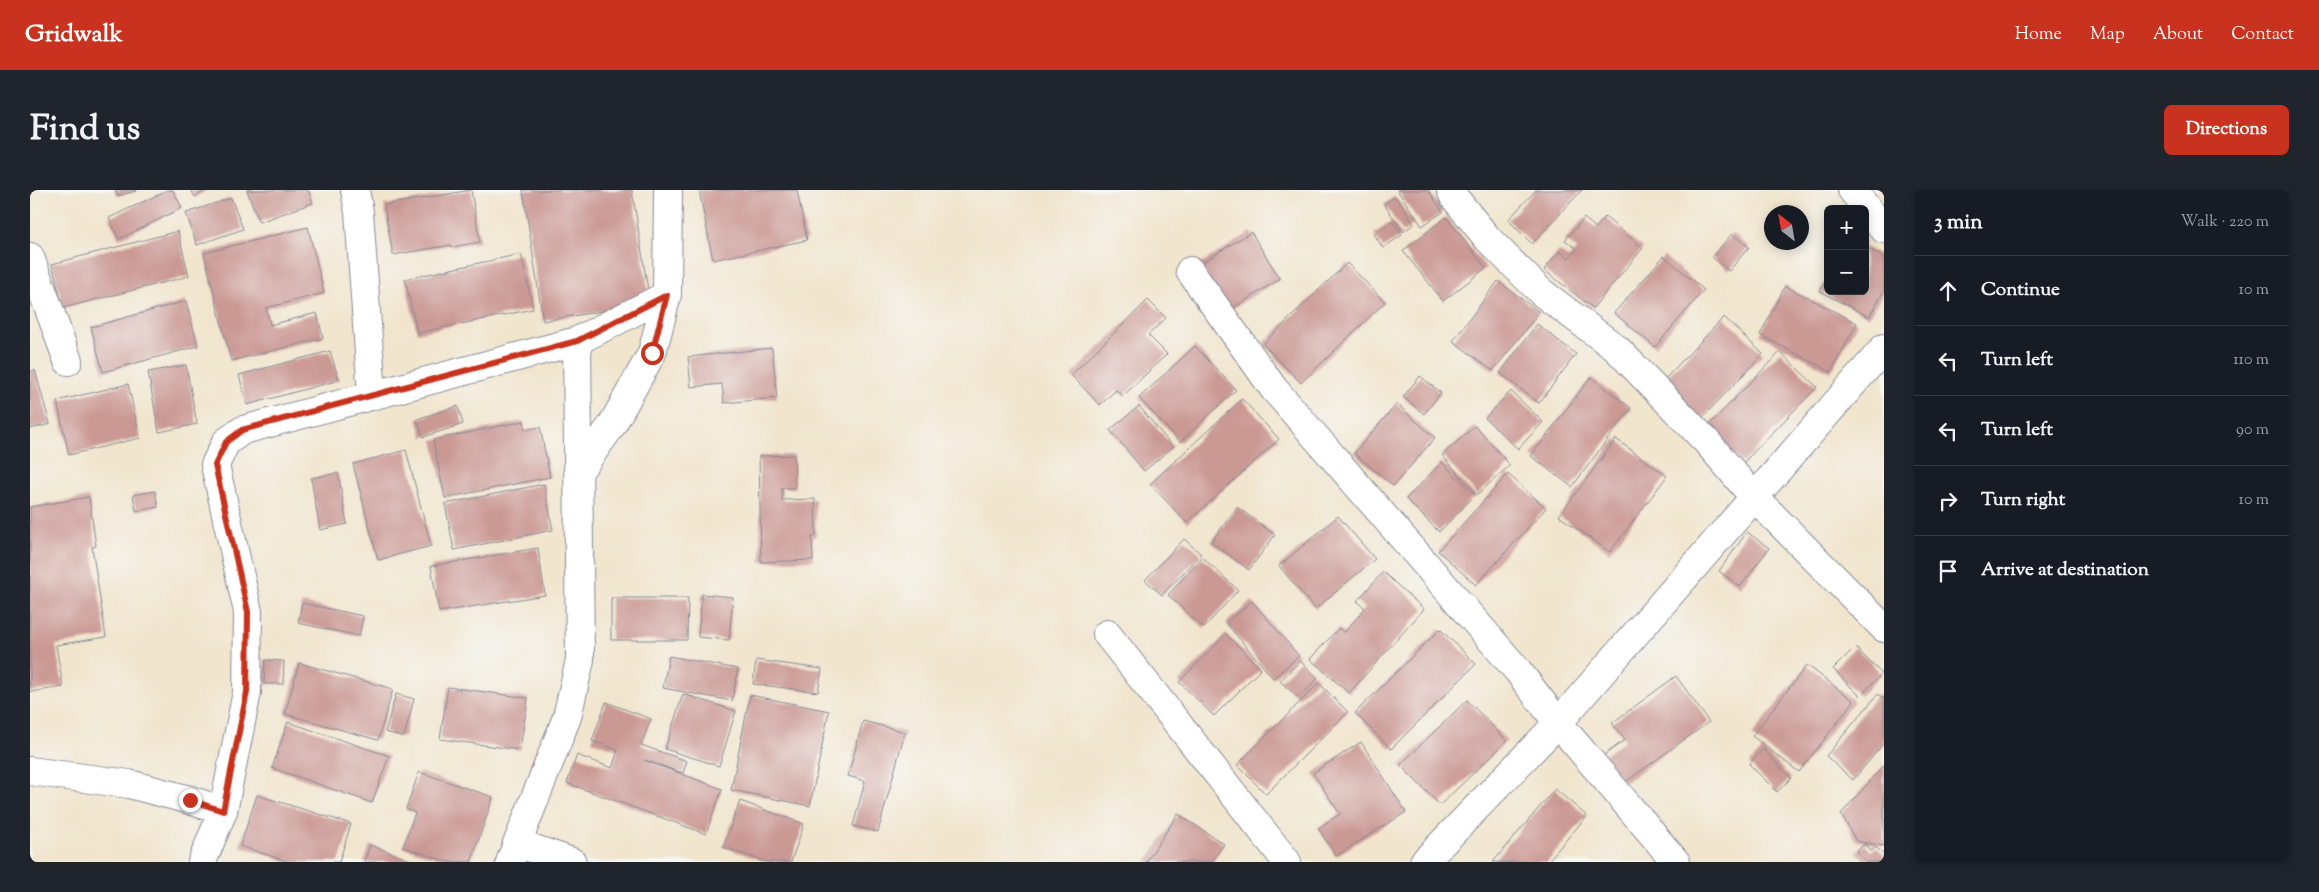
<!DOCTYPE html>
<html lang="en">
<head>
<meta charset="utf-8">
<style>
	:root { --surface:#171b24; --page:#20242c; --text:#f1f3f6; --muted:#9ea1a6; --line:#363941; --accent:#c8321e }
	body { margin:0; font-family:"Sorts Mill Goudy",serif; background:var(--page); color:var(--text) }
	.controls { position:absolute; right:15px; top:15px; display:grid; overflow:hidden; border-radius:8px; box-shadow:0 2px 12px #0003 }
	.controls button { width:45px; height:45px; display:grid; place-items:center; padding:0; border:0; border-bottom:1px solid var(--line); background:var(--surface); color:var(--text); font:25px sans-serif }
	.compass { position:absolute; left:1734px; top:15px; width:45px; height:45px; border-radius:50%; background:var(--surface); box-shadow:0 2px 12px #0003; rotate:329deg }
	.stop { position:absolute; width:15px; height:15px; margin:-11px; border:4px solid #c8321e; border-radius:50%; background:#fff }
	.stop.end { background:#c8321e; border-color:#fff; box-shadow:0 1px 5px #0008 }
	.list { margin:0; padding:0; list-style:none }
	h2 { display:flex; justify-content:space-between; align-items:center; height:65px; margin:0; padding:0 20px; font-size:21px }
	h2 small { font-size:16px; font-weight:400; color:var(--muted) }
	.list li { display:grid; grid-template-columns:32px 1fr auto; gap:15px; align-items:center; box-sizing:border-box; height:70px; padding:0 20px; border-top:1px solid var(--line) }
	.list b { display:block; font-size:19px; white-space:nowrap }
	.list em { font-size:16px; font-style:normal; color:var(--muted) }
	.icon { flex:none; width:28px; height:28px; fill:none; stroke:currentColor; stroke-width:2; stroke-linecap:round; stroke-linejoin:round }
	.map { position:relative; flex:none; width:1854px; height:672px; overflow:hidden; border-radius:8px }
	header { display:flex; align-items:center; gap:30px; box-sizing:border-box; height:70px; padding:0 25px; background:var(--accent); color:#fff }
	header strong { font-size:24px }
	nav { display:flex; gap:28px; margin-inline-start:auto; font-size:18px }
	.intro { display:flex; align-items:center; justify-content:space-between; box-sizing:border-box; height:120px; padding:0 30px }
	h1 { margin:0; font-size:35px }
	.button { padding:12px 22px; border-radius:8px; background:var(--accent); color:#fff; font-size:18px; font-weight:700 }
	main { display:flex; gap:30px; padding:0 30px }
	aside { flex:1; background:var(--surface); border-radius:8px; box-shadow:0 2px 12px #0003 }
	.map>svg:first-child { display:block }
	.building { fill:#cb9994 }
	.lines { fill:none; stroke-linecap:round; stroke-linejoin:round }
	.minor-casing { stroke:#868a96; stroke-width:30 }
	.minor { stroke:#fff; stroke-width:28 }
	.route { stroke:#c8321e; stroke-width:6 }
</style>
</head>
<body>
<header>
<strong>Gridwalk</strong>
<nav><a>Home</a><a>Map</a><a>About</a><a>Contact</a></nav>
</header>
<div class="intro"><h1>Find us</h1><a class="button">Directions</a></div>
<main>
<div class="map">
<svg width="1854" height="672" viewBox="0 0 1854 672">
	<rect width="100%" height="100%" fill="#f6f6f2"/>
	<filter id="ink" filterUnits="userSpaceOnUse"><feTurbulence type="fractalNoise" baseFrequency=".02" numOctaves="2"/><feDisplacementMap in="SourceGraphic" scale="10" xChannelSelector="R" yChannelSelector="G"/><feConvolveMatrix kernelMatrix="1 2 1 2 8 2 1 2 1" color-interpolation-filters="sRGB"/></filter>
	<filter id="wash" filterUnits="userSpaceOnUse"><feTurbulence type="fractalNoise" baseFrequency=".0096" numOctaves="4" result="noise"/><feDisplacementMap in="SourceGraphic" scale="20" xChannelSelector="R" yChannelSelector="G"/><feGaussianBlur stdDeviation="1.12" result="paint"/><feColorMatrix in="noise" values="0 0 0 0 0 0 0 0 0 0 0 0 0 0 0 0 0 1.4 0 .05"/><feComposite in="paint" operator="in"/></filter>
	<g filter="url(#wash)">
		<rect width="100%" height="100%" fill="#f1e5ce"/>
		<g id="blocks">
			<path class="building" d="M85,0h21v1l-19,5z
				M138,0h5l9,18 -63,31 -10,-21z
				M161,0h16l-12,7z
				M217,0h61l5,13 -54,19z
				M441,0l9,52 -28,5 -1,-2 -58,10 -9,-50z
				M493,0h109l18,113 -107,18z
				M669,0h98l10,50 -94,20z
				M1367,0h31l15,22 -21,14z
				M1506,0h46l-50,54 -24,-24z
				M1365,6l19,28 -11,8 -19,-28z
				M201,8l12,31 -46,16 -11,-32z
				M1416,27l40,51 -43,33 -40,-50z
				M1575,27l38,31 -50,60 -49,-38 15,-19 10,7 8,-9 -12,-9 19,-22 12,10z
				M1362,31l10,14 -19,13 -9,-14z
				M278,37l16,66 -58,15 4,17 47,-12 6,25 -92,23 -27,-108z
				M148,41l11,45 -126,32 -11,-44z
				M1221,42l29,47 -53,33 -29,-47z
				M1702,44l17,13 -20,24 -17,-14z
				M1835,57l19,10v34l-15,26 -49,-26 8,-15v15h37z
				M491,64l12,55 -116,24 -12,-54z
				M1634,66l40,34 -49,57 -41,-34z
				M1317,73l38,39 -84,81 -38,-39z
				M1468,91l41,31 -46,59 -40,-30z
				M1755,96l72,37 -26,49 -71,-37z
				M1118,110l18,18 -18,17 19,19 -44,42 -7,-6 -16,15 -29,-30z
				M156,111l12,45 -95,26 -12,-45z
				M1694,127l39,37 -63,66 -39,-37z
				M1507,134l39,30 -37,49 -39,-30z
				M1165,156l41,44 -56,52 -41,-44z
				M742,158l5,50 -53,5 -2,-19 -31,3 -3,-30z
				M300,161l9,29 -92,25 -8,-30z
				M1750,162l37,35 -74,76 -37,-35z
				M156,175l11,59 -38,8 -11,-60z
				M5,180l15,54 -20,5v-57z
				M1390,186l21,17 -17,21 -21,-17z
				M1561,187l40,31 -59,79 -41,-31z
				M98,194l12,54 -71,17 -12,-54z
				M1481,201l32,31 -25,27 -33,-31z
				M1212,209l37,40 -92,84 -37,-39z
				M1367,214l38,34 -42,48 -39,-33z
				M428,216l5,18 -40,13 -6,-18z
				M1109,216l34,41 -29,24 -34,-41z
				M494,231l1,9 15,-3 10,50 -105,21 -12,-58z
				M1445,236l35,39 -33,30 -35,-40z
				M1586,249l51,37 -57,76 -51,-36z
				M376,260l25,96 -53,14 -25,-96z
				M764,265l1,33h-13v12l33,-1 1,37 -4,1 1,23 -52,2 -2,-106z
				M1412,272l33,33 -36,37 -33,-33z
				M308,283l9,51 -27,6 -9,-52z
				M1478,284l38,34 -70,77 -38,-34z
				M514,294l9,46 -99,20 -9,-46z
				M125,301l3,16 -22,4 -3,-16z
				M59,307l7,49 -4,1 14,90 -50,8 7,42 -33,5v-185z
				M1207,317l38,28 -26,35 -38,-28z
				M1308,326l37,43 -60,50 -36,-43z
				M1717,342l22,16 -29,39 -21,-16z
				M1154,349l17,15 -39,41 -17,-15z
				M508,358l7,47 -106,17 -8,-46z
				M1172,367l36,33 -34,38 -36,-33z
				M1353,382l41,37 -75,84 -39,-34 29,-31 5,5 21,-25 -8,-7z
				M672,404l31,3 -4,43 -31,-3z
				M581,408h77l-1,42h-76z
				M1222,411l47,55 -26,22 -47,-55z
				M272,413l61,13 -4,20 -61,-13z
				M1410,439l36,35 -85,85 -36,-36z
				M1196,444l35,35 -47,47 -35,-34z
				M1825,457l27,27 -22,22 -27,-27z
				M639,466l69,13 -6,32 -69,-13z
				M235,470l19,1 -1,23h-19z
				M726,470l66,9 -4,23 -65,-8z
				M1270,471l18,17 -19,20 -19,-17z
				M269,473l94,26 -15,51 -93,-26z
				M1777,475l47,36 -55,71 -47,-36z
				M1646,486l33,46 -85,61 -20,-28 21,-15 -13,-17z
				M1289,493l29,29 -82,82 -29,-29z
				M418,497l80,11 -8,52 -80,-11z
				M366,504l18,5 -10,38 -19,-5z
				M653,504l53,17 -17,55 -54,-17z
				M1848,504l6,5v44l-31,37 -27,-24z
				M720,505l79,16 -19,95 -79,-16z
				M1437,510l40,41 -67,64 -40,-40z
				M576,512l45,17 -10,26 46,16 -4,12 -39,-13 78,29 -16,45 -139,-51 10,-28 35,13 6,-18 -26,-9z
				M833,531l42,11 -27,100 -25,-6 12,-45 -17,-5z
				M258,532l101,34 -17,47 -100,-35z
				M1331,552l45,70 -70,44 -18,-28 22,-14 -27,-41z
				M1733,559l28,29 -14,14 -28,-28z
				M1854,575v81l-28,-5 -15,-27z
				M389,582l74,25 -22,65h-22l-46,-15 12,-34 -9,-4z
				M1525,599l32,27 -40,46h-54z
				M227,605l94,29 -12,38h-50l-49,-16z
				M710,611l64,23 -13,38h-25l-43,-15z
				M1148,624l46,30 -12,18h-66z
				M1835,654l6,7 5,-4 8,8v7h-18l-10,-11z
				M340,655l46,17h-52z"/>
		</g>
	</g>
	<g filter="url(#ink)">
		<use href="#blocks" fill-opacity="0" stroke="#868a96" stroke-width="1"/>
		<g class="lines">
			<g class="minor-casing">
				<path id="minor" d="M325,0l4,22 13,183
					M1421,0l3,7 34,42 53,53 76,57 90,93 47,55 130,131
					M1822,0l32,39
					M0,67l38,104
					M1160,81l84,118 244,282 40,52 118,139
					M549,281l33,-46 40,-72 15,-58 1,-105
					M1077,444l180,228
					M0,581l99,13 61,16 33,11
					M487,653l55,19
					M172,672l21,-51 24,-119 1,-80 -33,-147 11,-23 17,-12 334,-89 90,-46
					M480,672l57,-145 13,-57 -3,-319
					M1394,672l134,-139 326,-375"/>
			</g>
			<use href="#minor" class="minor"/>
		</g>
	</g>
	<g class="lines" filter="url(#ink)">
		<path class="route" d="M160,610l33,11 24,-119 1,-80 -33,-147 11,-23 16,-12 335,-89 90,-46 -15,58"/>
	</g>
</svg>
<div class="controls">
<button>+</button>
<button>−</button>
</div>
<svg class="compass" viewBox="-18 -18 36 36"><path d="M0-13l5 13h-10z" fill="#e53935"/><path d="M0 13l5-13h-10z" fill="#9ea1a6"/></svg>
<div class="stop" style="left:622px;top:163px"></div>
<div class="stop end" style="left:160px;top:610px"></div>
</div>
<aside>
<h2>3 min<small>Walk · 220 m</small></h2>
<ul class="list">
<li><svg class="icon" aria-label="ahead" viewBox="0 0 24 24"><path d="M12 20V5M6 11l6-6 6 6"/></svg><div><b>Continue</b></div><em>10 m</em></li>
<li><svg class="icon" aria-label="left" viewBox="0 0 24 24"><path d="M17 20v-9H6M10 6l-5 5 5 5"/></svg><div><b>Turn left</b></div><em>110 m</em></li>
<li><svg class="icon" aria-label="left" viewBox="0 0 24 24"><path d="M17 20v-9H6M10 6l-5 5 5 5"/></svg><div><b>Turn left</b></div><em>90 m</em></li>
<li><svg class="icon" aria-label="right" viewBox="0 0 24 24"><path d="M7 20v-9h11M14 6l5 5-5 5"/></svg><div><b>Turn right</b></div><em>10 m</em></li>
<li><svg class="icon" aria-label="arrive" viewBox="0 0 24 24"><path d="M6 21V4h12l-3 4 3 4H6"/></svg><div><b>Arrive at destination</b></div></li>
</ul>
</aside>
</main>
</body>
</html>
